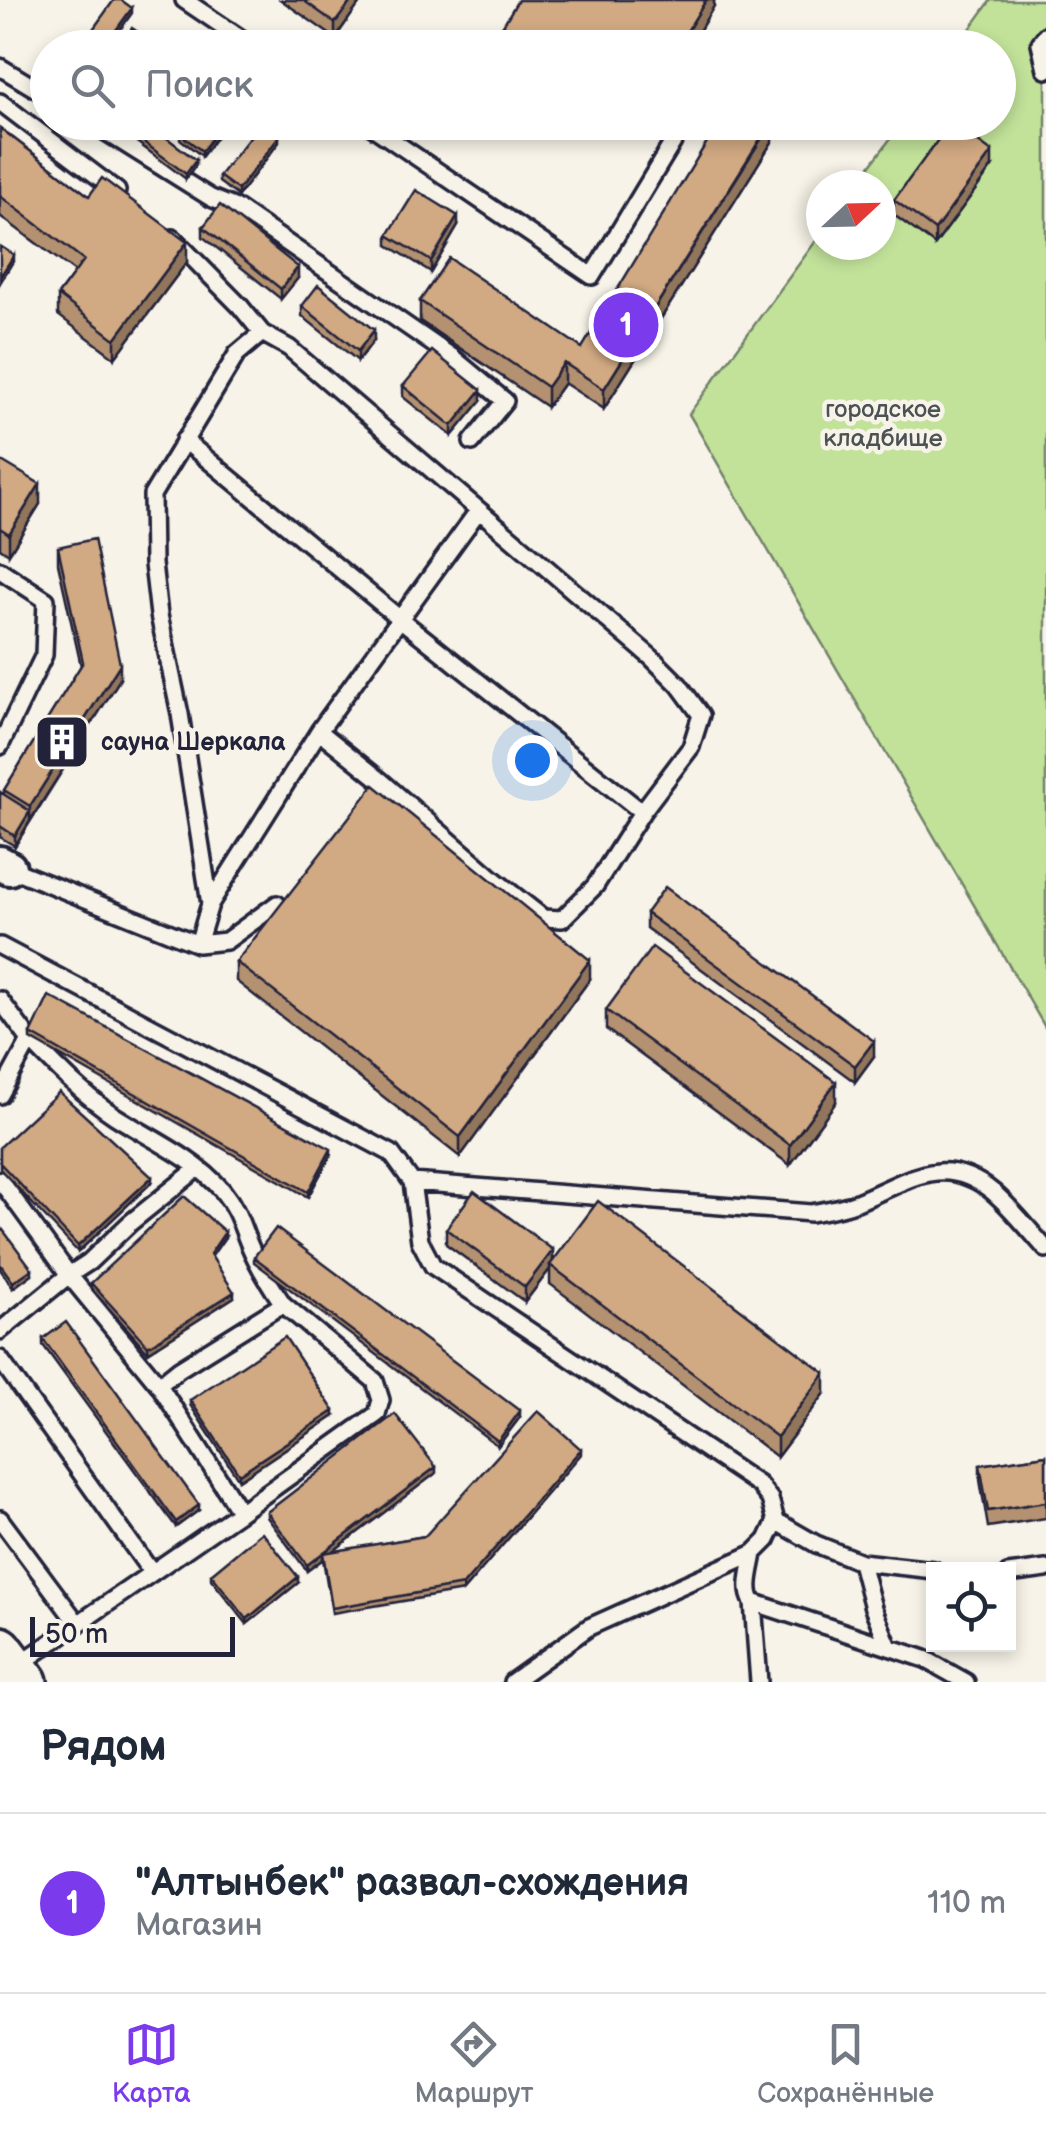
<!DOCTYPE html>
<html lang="ru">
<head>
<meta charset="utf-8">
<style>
	:root { --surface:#fff; --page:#f6f6f7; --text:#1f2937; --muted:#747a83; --line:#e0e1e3; --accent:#7c3aed }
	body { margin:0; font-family:"Balsamiq Sans",sans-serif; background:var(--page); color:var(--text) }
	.controls { position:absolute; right:30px; bottom:30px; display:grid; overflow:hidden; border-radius:0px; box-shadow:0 5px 15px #0003 }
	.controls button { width:90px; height:90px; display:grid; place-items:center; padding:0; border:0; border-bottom:2px solid var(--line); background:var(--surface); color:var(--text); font:50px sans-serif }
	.compass { position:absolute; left:806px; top:170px; width:90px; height:90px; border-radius:50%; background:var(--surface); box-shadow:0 5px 15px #0003; rotate:68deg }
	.scale { position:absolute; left:30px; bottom:25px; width:205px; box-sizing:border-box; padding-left:10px; border:5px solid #22223b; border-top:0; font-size:28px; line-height:35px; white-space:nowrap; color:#22223b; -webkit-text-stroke:8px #f7f3e8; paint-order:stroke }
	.you { position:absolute; left:532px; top:760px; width:35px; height:35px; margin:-25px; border:8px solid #fff; border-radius:50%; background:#1a73e8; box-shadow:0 0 0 15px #1a73e833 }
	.badge { display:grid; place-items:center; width:65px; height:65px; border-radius:50%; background:var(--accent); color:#fff; font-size:32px; font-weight:700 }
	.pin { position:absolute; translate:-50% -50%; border:5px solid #fff; box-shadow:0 2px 10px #0006 }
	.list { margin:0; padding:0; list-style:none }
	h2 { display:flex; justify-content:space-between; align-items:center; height:130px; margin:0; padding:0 40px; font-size:42px }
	h2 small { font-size:32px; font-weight:400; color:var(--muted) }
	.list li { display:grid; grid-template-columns:65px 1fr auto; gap:30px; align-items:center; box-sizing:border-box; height:180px; padding:0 40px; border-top:2px solid var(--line) }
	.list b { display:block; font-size:38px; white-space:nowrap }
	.list p { margin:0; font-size:32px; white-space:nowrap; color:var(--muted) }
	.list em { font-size:32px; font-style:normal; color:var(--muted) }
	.icon { flex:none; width:55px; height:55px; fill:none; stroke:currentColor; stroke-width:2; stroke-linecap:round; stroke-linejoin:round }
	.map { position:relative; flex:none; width:1046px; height:1682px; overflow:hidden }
	.search { position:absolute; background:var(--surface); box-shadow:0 5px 15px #0003; left:30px; right:30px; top:30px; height:110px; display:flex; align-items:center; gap:25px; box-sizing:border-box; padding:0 35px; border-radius:55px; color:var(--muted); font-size:38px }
	.sheet { height:310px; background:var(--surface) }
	nav { display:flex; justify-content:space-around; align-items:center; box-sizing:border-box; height:140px; border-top:2px solid var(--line); background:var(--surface); font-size:28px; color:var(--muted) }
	nav a { display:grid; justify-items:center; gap:5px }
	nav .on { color:var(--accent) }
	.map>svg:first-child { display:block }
	.green { fill:#c2e29a; stroke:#72826a; stroke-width:2.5 }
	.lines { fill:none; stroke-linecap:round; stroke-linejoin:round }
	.service-casing { stroke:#22223b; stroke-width:22 }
	.minor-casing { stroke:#22223b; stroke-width:40 }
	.secondary-casing { stroke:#22223b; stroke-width:52 }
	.service { stroke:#f7f3e8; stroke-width:15 }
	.minor { stroke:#f7f3e8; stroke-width:32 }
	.secondary { stroke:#f7f3e8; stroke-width:45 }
	.wall { fill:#b49171; stroke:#22223b; stroke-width:2.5 }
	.shaded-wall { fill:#92765c; stroke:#22223b; stroke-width:2.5 }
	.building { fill:#d1a983; stroke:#22223b; stroke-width:2.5 }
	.labels { text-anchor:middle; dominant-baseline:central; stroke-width:9; stroke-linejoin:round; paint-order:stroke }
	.park-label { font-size:25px; fill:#4a5253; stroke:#f7f3e8 }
	.poi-label { font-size:25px; font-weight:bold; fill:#22223b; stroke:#f7f3e8; text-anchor:start }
</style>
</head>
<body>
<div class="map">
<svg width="1046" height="1682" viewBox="0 0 1046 1682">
	<rect width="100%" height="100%" fill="#f7f3e8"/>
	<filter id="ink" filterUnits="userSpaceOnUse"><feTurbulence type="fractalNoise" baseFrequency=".01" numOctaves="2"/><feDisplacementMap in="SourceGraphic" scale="20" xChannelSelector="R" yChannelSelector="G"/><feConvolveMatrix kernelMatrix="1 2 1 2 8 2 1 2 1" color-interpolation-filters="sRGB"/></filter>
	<g filter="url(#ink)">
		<path class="green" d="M991,0h55v1029l-357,-615 132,-180v11h60v-60h-25l46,-62 96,-1v-74l-41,-1z"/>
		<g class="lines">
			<g class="service-casing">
				<path id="service" d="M184,0l71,48
					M1046,35l-6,8 6,27
					M0,67l48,29
					M0,102l117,89
					M90,122l121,76 27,11 214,148 53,44 -33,41
					M365,122l227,154 81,-134
					M173,238l67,68 22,27
					M184,440l216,179 242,193
					M0,570l46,30 -2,55 -44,91
					M9,868l189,76 28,-3 51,-37
					M210,904l109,-173 159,-220
					M198,944l12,-40 -30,-190 -21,-99 -6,-51 -1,-69 85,-141 25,-21 27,15 363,310 27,27 22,30 -10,32 -49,65 -47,74 -33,33 -19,-1 -47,-37 -116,-101 -61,-49
					M0,946l391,207 21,29 8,59 13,25 326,219 11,14 6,22 -9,19 -13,13 -165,74 -77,55
					M0,1000l30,40
					M0,1095l30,-55c26,27 53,55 85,76 36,23 79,42 107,74 16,20 18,32 27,54 9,22 21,41 34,60
					M0,1180l69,95 20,-13 41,-39 67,-54
					M412,1182l399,31c16,-3 31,-5 46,-11 50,-20 85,-51 136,-10 19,16 36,38 53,57
					M0,1331l69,-56 90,110 81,127 -223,154
					M0,1359l152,214
					M159,1385l20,-16 104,-65 92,77 6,19 -4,14 -137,98
					M0,1519l78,105
					M776,1521l40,23 45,18 73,8
					M754,1553c-2,15 -10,36 -1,49l172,57 41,23
					M861,1562l12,46 16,39
					M1008,1574l38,-5
					M753,1602l6,80"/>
			</g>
			<g class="minor-casing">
				<path id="minor" d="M0,863l9,5"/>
			</g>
			<g class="secondary-casing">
				<path id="secondary" d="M0,1650l24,32"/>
			</g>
			<use href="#service" class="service"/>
			<use href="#minor" class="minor"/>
			<use href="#secondary" class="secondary"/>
		</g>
		<path class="wall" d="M281,0h81l-27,38z
			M714,0v6l-25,42h-181l-5,-3v-20z
			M110,122h36l50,43 -10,14z
			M228,122l-26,34 -22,-17v-5z
			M0,128l89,68 98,66 -72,96 -57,-43v-20l17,-23 -75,-56z
			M279,142l-41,54 -19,-14v-6z
			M772,142l-168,267 -40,-26 -17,24 -127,-86v-20l162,47z
			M992,167l-57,78 -41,-30v-15z
			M458,226l-27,46 -43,-27v-10z
			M203,227l95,51 -17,21 -78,-62z
			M302,306l72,34 -16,21 -56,-45z
			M403,386l78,15 -29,35 -49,-39z
			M0,460l40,44 -31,50 -9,-6z
			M58,547l62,132 -105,167 -15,-9v-45l4,3v-5l77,-124 -23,-103z
			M646,913l228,143 -19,26 -209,-154z
			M236,962l354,17 -130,178 -224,-176z
			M606,1010l230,92 -46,63 -184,-136z
			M31,1034l300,121 -23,42 -277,-158z
			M0,1147l152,35 -74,70 -78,-83z
			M0,1226l32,48 -19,14 -13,-19z
			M446,1229l107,31 272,133 -48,64 -227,-173v-15l-25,33 -79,-58z
			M225,1237l-14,19 23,41 -86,55 -57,-64v-5z
			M254,1257l266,160 -22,29 -244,-184z
			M43,1339l156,171 -23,17 -133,-182z
			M190,1400l144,16 -95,64 -49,-75z
			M581,1454l-118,137 -131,22 -9,-54 -16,12 -40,-54v-5l169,-39 -104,79 93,-16z
			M1046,1455v63l-58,9 -8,-47v-15z
			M211,1574l87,9 -51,41 -36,-45z"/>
		<path class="shaded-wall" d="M352,0h10l-27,38v-15z
			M706,0h8v6l-25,42h-12z
			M132,8v5l-25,35h-4z
			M224,122h4l-26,34v-5z
			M772,122v20l-168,267v-20z
			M279,137v5l-41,54v-6z
			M992,152v15l-57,78v-15z
			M196,160v5l-10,14v-5z
			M458,216v10l-27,46v-11z
			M187,242v20l-72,96v-19z
			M14,255v5l-14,23v-6z
			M298,267v11l-17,21v-10z
			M374,330v10l-16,21v-10z
			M564,363v20l-17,24v-20z
			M481,390v11l-29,35v-10z
			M40,484v20l-31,50v-20z
			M120,664v15l-90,142v-15z
			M30,811v10l-15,25v-10z
			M590,960v19l-130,178v-20z
			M874,1041v15l-19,26v-16z
			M836,1082v20l-46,63v-20z
			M331,1149v6l-23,42v-5z
			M152,1177v5l-74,70v-6z
			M225,1232v5l-15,22v-5z
			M553,1250v15h-3v4l-25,33v-15z
			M32,1269v5l-19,14v-6z
			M234,1292v5l-86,55v-6z
			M825,1373v20l-48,64v-20z
			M334,1411v5l-95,64v-6z
			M520,1411v6l-22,29v-5z
			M581,1449v5l-118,137v-6z
			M436,1467v6l-112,85 -1,-5z
			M199,1505v5l-23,17v-5z
			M323,1553v6l-16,12v-6z
			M298,1577v6l-51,41v-5z"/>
		<path class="building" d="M114,0h7l11,8 -29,40h-19l-3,-2z
			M303,0h49l-17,23z
			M518,0h188l-29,48h-137l-37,-23z
			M132,28l29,20h-42z
			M117,122h29l50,38 -10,14z
			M189,122h35l-22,29 -22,-17z
			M719,122h52l-167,267 -40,-26 -17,24 -127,-86 29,-43 133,90z
			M951,122l41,30 -57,78 -41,-30z
			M261,123l18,14 -41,53 -19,-14z
			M0,128l89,68 13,-18 85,64 -72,97 -57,-44 26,-35 -84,-64z
			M416,190l42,26 -27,45 -43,-26z
			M220,205l78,62 -17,22 -78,-62z
			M0,246l14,9 -14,22z
			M318,285l56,45 -16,21 -56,-45z
			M432,351l49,39 -29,36 -49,-40z
			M0,460l40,24 -31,50 -9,-6z
			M94,539l26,125 -90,142 -26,-16 79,-128 -25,-115z
			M374,785l216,175 -130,177 -224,-175z
			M0,792l30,19 -15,25 -15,-10z
			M665,887l209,154 -19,25 -209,-153z
			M652,947l184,135 -46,63 -184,-135z
			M49,996l282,153 -23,43 -277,-158z
			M59,1092l93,85 -74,69 -78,-83v-16z
			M474,1191l79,59 -28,37 -79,-58z
			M184,1196l41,36 -15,22 24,38 -86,54 -57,-63z
			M598,1201l227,172 -48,64 -227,-172z
			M0,1226l32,43 -19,13 -13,-18z
			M276,1228l244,183 -22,30 -244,-184z
			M66,1322l133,183 -23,17 -133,-183z
			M285,1337l49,74 -95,63 -49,-74z
			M538,1411l43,38 -118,136 -131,23 -9,-55 102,-17z
			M395,1414l41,53 -129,98 -40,-53z
			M1046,1455v47l-58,9 -8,-46z
			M262,1532l36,45 -51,42 -36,-45z"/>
	</g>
	<defs>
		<g id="building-square" transform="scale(2.875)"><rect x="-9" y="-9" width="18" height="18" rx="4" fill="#22223b" stroke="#f7f3e8"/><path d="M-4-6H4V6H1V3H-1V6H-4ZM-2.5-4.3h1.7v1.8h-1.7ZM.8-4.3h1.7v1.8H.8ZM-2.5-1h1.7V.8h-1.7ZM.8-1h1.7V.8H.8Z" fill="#fff"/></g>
	</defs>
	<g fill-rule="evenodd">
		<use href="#building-square" x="62" y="742"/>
	</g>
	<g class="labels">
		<g class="park-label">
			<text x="883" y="409">городское<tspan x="883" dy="29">кладбище</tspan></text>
		</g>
		<g class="poi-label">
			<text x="101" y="742">сауна Шеркала</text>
		</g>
	</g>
</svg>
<div class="controls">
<button><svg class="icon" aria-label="locate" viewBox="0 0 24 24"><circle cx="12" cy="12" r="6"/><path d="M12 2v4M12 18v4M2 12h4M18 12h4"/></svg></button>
</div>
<svg class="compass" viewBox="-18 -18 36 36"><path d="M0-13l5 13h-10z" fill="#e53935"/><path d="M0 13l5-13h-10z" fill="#747a83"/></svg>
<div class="scale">50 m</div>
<div class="you"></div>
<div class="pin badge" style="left:626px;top:325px">1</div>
<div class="search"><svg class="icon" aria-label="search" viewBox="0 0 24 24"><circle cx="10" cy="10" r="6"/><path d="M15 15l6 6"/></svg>Поиск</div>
</div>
<section class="sheet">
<h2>Рядом<small></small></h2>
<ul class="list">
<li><span class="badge">1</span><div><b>&quot;Алтынбек&quot; развал-схождения</b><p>Магазин</p></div><em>110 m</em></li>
</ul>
</section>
<nav>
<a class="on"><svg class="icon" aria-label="map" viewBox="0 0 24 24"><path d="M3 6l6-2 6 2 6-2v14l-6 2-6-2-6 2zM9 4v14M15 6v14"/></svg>Карта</a>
<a><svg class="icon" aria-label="directions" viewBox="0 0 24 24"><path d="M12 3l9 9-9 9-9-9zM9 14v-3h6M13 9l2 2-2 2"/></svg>Маршрут</a>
<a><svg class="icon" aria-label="saved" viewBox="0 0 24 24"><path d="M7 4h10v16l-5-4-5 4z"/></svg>Сохранённые</a>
</nav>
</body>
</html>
